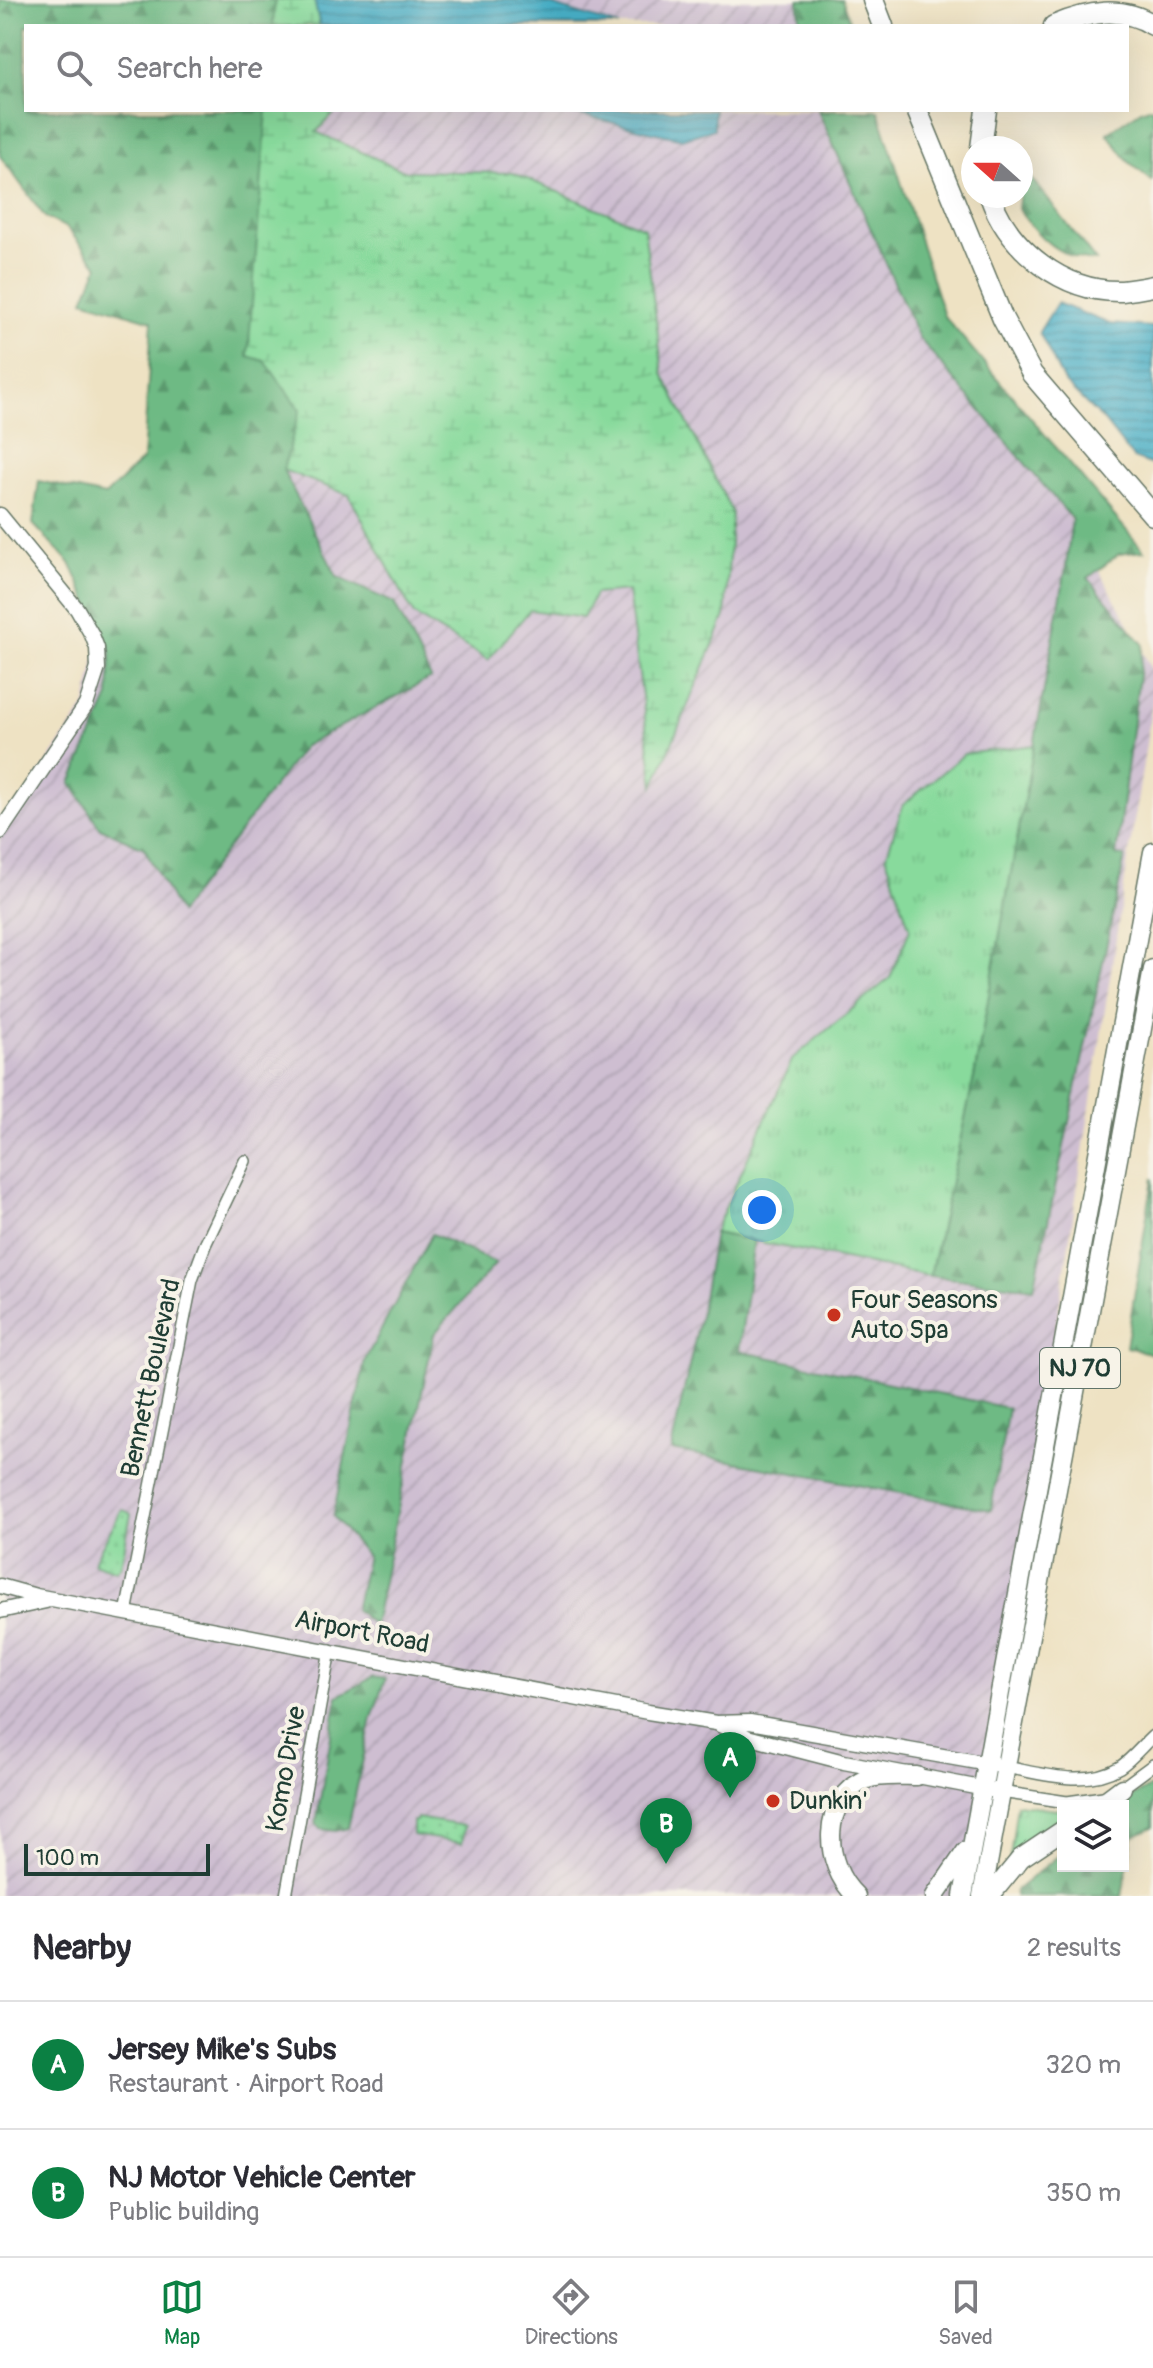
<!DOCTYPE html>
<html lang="en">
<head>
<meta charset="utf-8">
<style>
	:root { --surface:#fff; --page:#f2f2f3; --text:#2b2b33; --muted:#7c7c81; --line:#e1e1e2; --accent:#0b8043 }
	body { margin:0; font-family:Pangolin,sans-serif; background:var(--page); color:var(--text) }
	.controls { position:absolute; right:24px; bottom:24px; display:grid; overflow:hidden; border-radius:0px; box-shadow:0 8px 32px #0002 }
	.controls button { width:72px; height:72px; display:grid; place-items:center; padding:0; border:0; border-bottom:2px solid var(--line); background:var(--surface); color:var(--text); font:40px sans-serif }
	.compass { position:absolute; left:961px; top:136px; width:72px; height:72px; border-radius:50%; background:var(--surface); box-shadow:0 8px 32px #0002; rotate:291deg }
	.scale { position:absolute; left:24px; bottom:20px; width:186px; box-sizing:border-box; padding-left:8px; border:4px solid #1f3d34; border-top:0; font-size:22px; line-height:28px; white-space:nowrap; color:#1f3d34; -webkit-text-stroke:6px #f7f3e8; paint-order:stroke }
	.you { position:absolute; left:762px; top:1210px; width:28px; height:28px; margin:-20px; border:6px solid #fff; border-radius:50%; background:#1a73e8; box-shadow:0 0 0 12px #1a73e833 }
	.badge { display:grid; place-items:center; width:52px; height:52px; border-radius:50%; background:var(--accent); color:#fff; font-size:26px; font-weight:700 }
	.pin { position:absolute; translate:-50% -66px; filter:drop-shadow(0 2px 4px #0008) }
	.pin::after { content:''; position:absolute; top:42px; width:28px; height:24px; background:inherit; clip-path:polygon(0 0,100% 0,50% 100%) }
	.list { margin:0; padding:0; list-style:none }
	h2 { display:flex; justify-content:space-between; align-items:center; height:104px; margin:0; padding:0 32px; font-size:34px }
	h2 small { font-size:26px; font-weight:400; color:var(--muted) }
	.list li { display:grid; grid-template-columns:52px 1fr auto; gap:24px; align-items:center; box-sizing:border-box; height:128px; padding:0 32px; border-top:2px solid var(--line) }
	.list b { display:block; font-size:30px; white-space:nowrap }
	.list p { margin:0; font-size:26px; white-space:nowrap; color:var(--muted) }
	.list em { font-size:26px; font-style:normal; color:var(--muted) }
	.icon { flex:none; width:44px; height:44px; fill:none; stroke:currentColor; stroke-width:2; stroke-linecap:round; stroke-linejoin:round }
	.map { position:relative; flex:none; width:1153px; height:1896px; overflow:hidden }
	.search { position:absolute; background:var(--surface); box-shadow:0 8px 32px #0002; left:24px; right:24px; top:24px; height:88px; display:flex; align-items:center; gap:20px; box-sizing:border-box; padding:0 28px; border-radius:0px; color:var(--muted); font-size:30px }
	.sheet { height:360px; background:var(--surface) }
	nav { display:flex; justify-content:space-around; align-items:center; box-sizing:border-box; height:112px; border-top:2px solid var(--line); background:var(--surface); font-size:22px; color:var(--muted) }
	nav a { display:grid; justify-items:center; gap:4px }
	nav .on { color:var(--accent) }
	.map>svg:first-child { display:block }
	.industrial { fill:url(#industrial-furrows) }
	.grass { fill:url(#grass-tufts); stroke:#548c68; stroke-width:2 }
	.forest { fill:url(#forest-firs); stroke:#467c5c; stroke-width:2 }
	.wetland { fill:url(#wetland-marsh); stroke:#548c68; stroke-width:2 }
	.park { fill:url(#park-dots); stroke:#548c68; stroke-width:2 }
	.water { fill:url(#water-rules); stroke:#32757c; stroke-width:2 }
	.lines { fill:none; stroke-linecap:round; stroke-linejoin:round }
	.minor-casing { stroke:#677766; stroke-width:14 }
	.tertiary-casing { stroke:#677766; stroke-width:17 }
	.trunk-casing { stroke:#677766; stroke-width:21 }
	.motorway-casing { stroke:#677766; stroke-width:23 }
	.minor { stroke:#fff; stroke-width:11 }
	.tertiary { stroke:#fff; stroke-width:14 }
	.trunk { stroke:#fff; stroke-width:18 }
	.motorway { stroke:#fff; stroke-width:20 }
	.poi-dot { fill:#c8321e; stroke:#f7f3e8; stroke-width:3 }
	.labels { text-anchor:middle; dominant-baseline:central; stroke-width:8; stroke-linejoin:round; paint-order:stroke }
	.shield { fill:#f7f3e8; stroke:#60746a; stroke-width:2 }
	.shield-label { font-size:24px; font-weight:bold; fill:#1f3d34 }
	.poi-label { font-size:26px; fill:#1f3d34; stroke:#f7f3e8; text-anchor:start }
	.street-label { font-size:26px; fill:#1f3d34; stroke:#f7f3e8 }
</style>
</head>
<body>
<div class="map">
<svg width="1153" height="1896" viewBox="0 0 1153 1896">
	<defs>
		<pattern id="industrial-furrows" width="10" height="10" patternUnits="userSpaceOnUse" patternTransform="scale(2)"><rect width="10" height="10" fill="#cebed1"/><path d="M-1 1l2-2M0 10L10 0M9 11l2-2" fill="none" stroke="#b0a4b4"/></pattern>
		<pattern id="grass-tufts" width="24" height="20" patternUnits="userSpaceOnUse" patternTransform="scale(2)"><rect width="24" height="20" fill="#88da9c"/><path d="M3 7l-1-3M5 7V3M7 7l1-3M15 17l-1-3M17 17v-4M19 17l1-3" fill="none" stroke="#75bc87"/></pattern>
		<pattern id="forest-firs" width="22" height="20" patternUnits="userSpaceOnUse" patternTransform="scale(2)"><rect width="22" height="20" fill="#6eba84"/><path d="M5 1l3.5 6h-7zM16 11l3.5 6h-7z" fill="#5a986d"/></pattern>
		<pattern id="wetland-marsh" width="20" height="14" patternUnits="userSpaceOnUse" patternTransform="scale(2)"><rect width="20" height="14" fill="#88da9c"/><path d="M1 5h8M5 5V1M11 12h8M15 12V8" fill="none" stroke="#75bc87"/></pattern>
		<pattern id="park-dots" width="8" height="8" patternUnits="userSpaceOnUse" patternTransform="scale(2)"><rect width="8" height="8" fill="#88da9c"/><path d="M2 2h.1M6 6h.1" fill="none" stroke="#75bc87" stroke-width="1.8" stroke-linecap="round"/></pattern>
		<pattern id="water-rules" width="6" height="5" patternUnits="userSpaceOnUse" patternTransform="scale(2)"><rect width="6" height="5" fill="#46adc5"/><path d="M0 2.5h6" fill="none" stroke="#3a8ea1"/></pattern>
	</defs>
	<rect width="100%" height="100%" fill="#f7f3e8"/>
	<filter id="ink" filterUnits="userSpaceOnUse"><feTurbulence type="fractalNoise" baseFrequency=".0125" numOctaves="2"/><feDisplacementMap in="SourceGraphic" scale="16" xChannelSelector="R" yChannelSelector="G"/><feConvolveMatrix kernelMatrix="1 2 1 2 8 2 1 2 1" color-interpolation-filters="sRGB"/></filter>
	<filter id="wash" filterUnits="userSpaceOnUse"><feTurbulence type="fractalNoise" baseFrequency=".006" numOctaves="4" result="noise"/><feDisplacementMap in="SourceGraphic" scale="32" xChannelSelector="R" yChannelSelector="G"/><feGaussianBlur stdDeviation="1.8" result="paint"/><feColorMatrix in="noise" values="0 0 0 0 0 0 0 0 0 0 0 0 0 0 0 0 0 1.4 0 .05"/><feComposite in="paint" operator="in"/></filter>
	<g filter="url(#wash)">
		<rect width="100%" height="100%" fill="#eee2c3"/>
		<path class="industrial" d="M279,0h539l2,26h-545z
			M261,110h578l118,259 58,52 115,205 23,47v26l-147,951 -43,246h-963v-1064l86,-127 11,-57 78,-88z"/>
		<path class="grass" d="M1035,745l-61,333 -44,198 -216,-43 79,-175 97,-80 20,-49 -24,-72 17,-52 61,-51z
			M1017,1804l46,6v13l-53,35z"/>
		<path class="forest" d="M0,0h275l-2,26h-247v84h241l-19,246 17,5 35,49 -17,60 54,107 57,26 37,75 -127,68 -125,167 -35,-65 -44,-20 -29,-45 38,-86 2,-46 -41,-88 -37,-39 6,-43 66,15 38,-37 9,-138 -68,-21 14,-34 -31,-38 -22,-11 -45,-61z
			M798,0h44l9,26h-50z
			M1151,107l2,3 -1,71 -24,-20 -21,-28 34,-23z
			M818,110h60l66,206 200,235 -25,3 -31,24 55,66 -27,211 9,2 -91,431 -104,-12 44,-198 91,-505 7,-54 -153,-181z
			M1032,179l64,82c-37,-2 -58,-24 -78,-52l3,-27z
			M1153,1178v176l-27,-7z
			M714,1233l40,8 -15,110 269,57 -17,102 -320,-60 29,-134z
			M432,1234l64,29 -62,71 -60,291 -19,-15 12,-54 -34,-40 32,-156z
			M373,1677l12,2 -13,39 -24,110 -12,3 -16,-2 -4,-6 22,-127z
			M1153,1786v41l-20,9 -11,60h-107l1,-6 47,-38v14h60v-60h-4l11,-9z"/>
		<path class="wetland" d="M275,0h39l6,26h-47z
			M267,110h71l-22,22 88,39 109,2 131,55 19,146 69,138 -7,104 -71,170 -26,-195 -33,3 -12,24 -53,-8 -42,50 -74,-45 -65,-120 -66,-25 17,-60 -35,-49 -17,-5z"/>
		<path class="park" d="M122,1509l9,5 -10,52 -5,5 -23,-8z
			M417,1818l48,8 -3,17 -49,-8v-14h3z"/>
		<path class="water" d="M314,0h221l84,26h-299z
			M559,110h155v19l-32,10z
			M1057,303l53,21 43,3v138l-20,-7 -29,-37 -40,-39 -25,-50z"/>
	</g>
	<g filter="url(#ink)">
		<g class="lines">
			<g class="minor-casing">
				<path id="minor" d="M126,1613l66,-333 13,-35 40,-84
					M1006,1767c37,7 79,21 114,0 12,-8 22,-21 33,-31
					M1119,1790l34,-25
					M1001,1792l66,10 36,-5
					M286,1896l44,-246"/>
			</g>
			<g class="tertiary-casing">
				<path id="tertiary" d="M0,515l77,94 15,26 5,13 1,20 -12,37 -86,127
					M0,1586l36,10 612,116 68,11 34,-1 244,43
					M0,1611l46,-10
					M720,1725l27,12 97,25 147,28"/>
			</g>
			<g class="trunk-casing">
				<path id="trunk" d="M1098,1806l24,-18
					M856,1896c-34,-32 -36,-97 11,-117 13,-5 35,-3 50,-3
					M935,1896l31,-45
					M963,1896l190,-1044
					M982,1896l171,-927
					M990,1896l31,-38 42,-28"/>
			</g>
			<g class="motorway-casing">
				<path id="motorway" d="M873,0l10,26
					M1054,26c33,-14 67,-21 99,-1
					M917,110l86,209 29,55 121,141
					M981,148l5,-38
					M990,196c19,54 74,97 132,95 10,-1 21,-3 31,-5"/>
			</g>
			<use href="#minor" class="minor"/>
			<use href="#tertiary" class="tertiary"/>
			<use href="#trunk" class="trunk"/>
			<use href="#motorway" class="motorway"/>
		</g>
	</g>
	<g class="poi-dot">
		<circle cx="834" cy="1315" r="8"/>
		<circle cx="773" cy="1801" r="8"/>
	</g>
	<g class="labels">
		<rect class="shield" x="1040" y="1348" width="80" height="40" rx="6"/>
		<g class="shield-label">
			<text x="1080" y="1368">NJ 70</text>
		</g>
		<g class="poi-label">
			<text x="850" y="1300">Four Seasons<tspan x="850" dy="30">Auto Spa</tspan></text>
			<text x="789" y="1801">Dunkin'</text>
		</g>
		<g class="street-label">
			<text transform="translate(151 1378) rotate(-78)">Bennett Boulevard</text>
			<text transform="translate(362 1632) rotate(11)">Airport Road</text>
			<text transform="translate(286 1769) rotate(-80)">Komo Drive</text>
		</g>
	</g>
</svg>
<div class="controls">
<button><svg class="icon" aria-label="layers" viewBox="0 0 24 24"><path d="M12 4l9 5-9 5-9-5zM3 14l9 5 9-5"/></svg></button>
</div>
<svg class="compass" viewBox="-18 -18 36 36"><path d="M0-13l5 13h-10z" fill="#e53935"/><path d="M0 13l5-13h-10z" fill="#7c7c81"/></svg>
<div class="scale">100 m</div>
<div class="you"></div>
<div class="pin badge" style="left:730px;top:1798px">A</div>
<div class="pin badge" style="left:666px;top:1864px">B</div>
<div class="search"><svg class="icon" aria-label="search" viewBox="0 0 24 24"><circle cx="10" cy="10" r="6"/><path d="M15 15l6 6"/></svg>Search here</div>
</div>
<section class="sheet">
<h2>Nearby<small>2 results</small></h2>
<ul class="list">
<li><span class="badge">A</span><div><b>Jersey Mike's Subs</b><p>Restaurant · Airport Road</p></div><em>320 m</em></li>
<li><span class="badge">B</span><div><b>NJ Motor Vehicle Center</b><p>Public building</p></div><em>350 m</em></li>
</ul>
</section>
<nav>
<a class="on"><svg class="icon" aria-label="map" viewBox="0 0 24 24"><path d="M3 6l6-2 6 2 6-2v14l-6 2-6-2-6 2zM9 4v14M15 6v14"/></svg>Map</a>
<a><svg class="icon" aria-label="directions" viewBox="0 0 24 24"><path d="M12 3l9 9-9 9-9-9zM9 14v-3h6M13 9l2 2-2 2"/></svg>Directions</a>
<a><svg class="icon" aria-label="saved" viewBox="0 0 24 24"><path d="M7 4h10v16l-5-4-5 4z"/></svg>Saved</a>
</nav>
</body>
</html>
